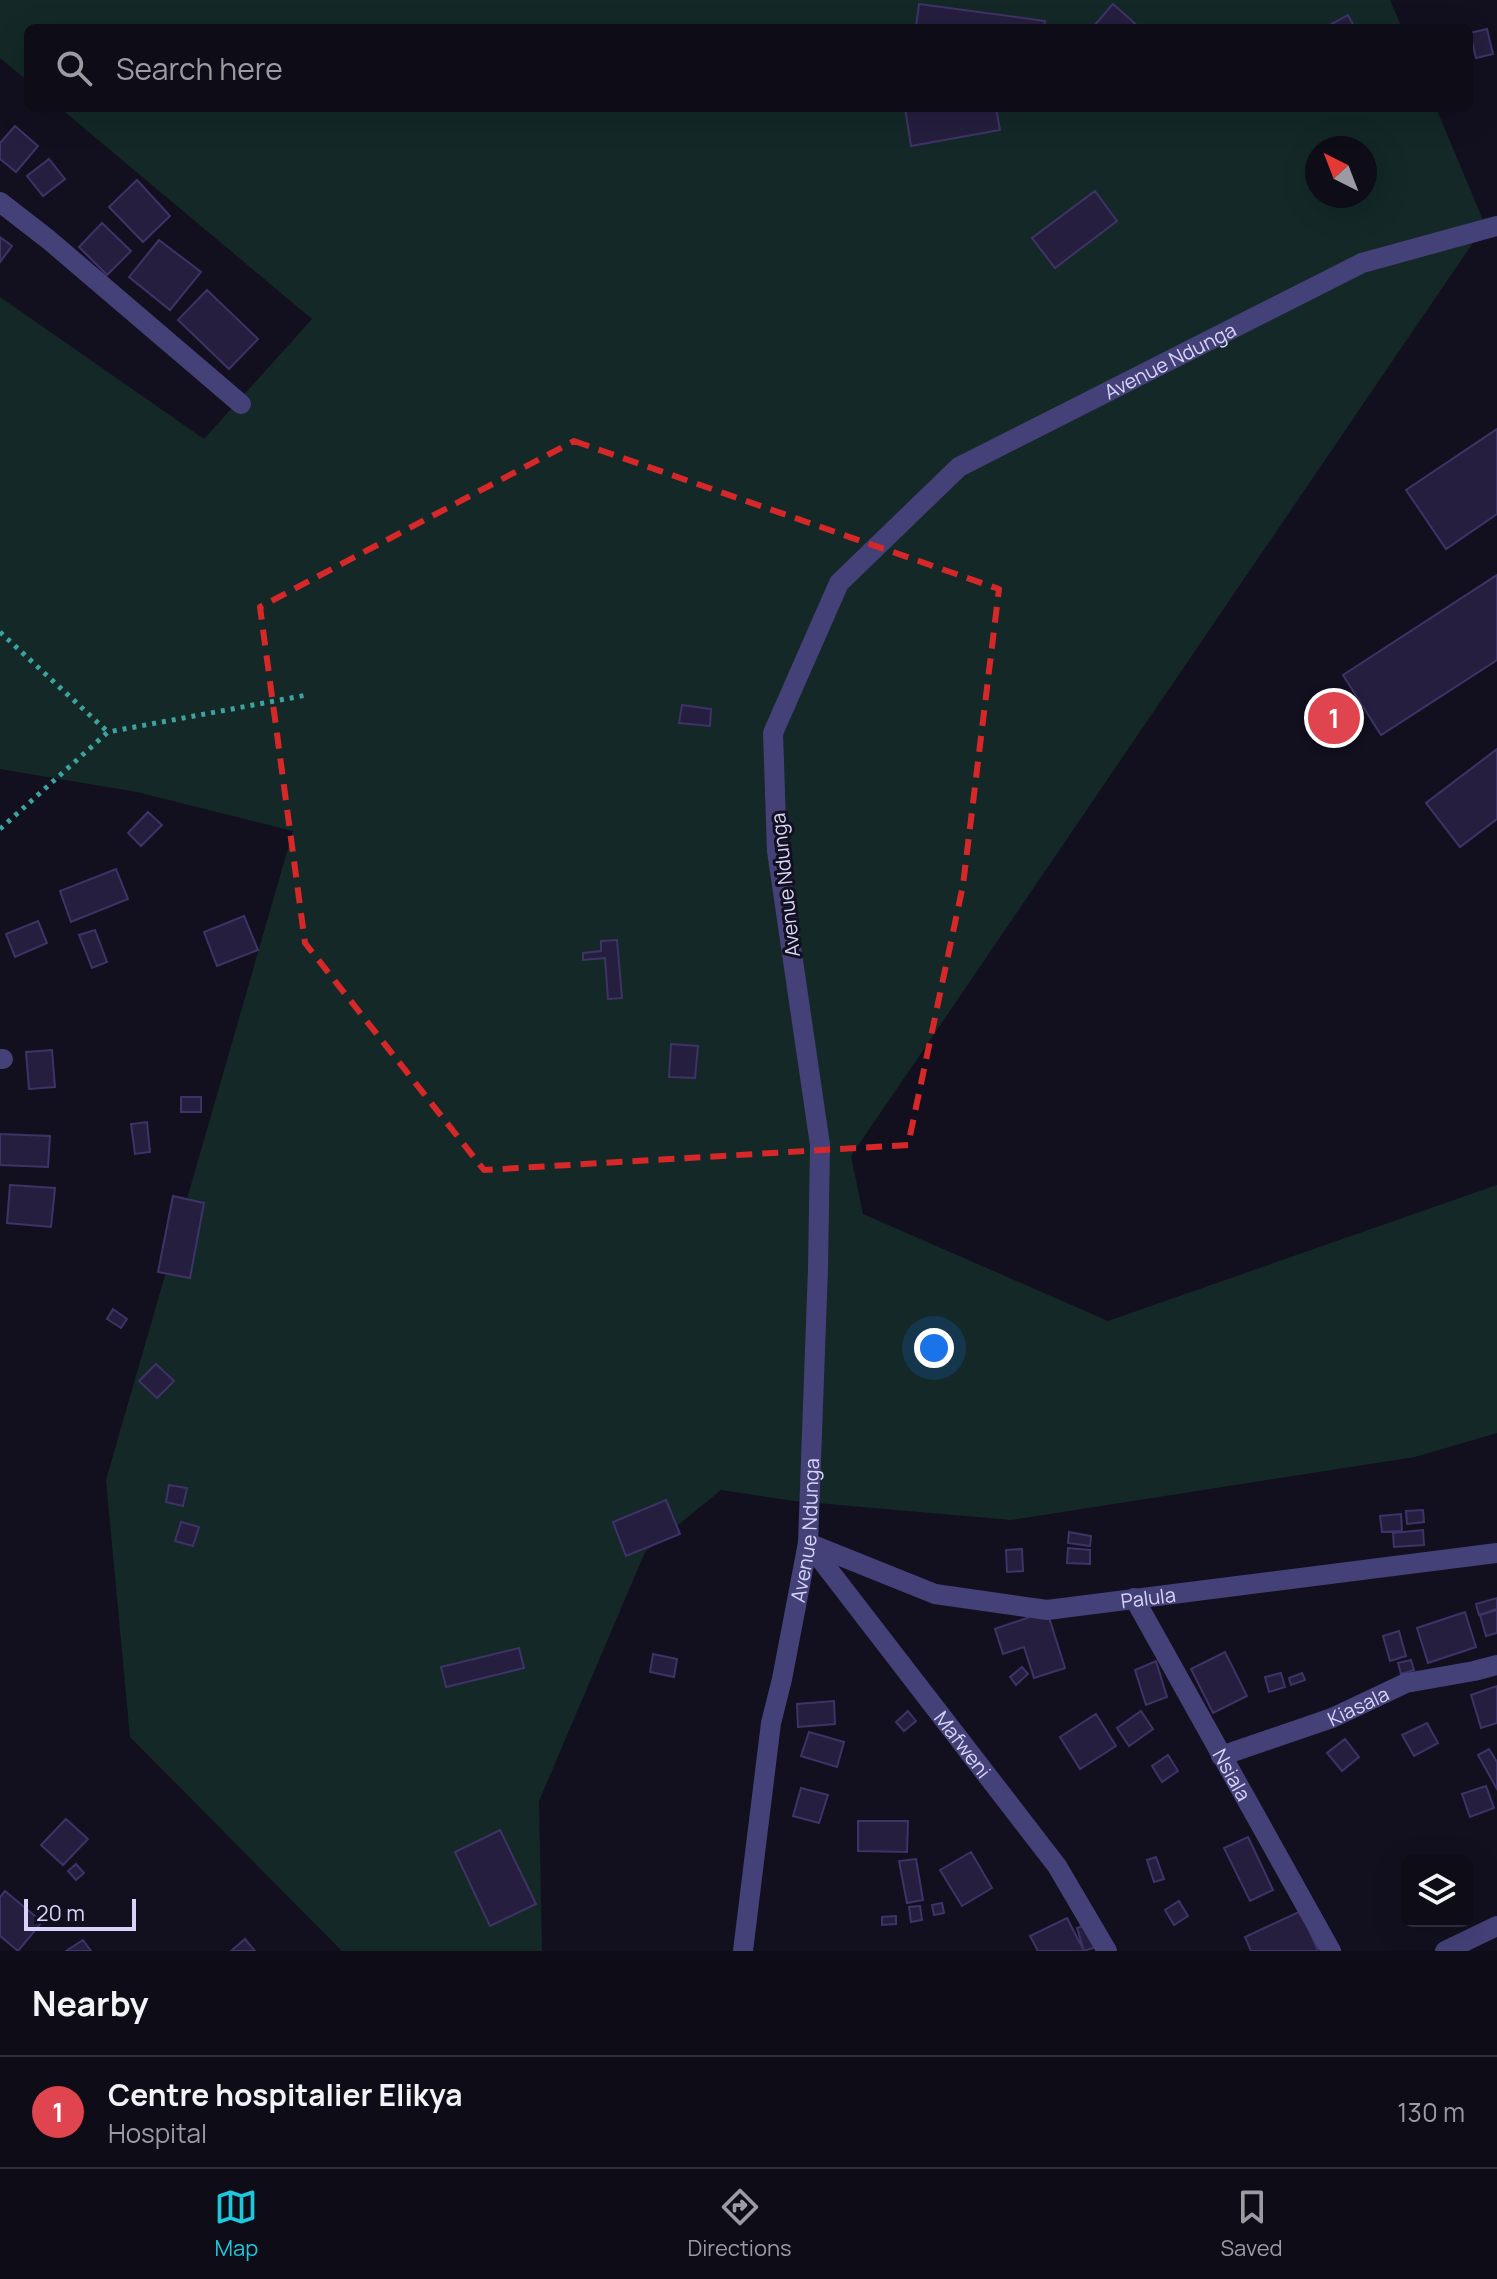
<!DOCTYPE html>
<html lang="en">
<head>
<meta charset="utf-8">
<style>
	:root { --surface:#0e0c17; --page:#1c1a24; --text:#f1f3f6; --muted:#9b9ba1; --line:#2e2c36; --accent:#1dc7dc }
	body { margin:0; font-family:Manrope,sans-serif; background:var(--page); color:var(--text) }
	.controls { position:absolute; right:24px; bottom:24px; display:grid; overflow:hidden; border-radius:12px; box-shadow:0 8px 32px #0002 }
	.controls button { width:72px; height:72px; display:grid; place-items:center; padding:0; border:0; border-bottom:2px solid var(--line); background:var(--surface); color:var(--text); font:40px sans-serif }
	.compass { position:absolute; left:1305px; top:136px; width:72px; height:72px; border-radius:50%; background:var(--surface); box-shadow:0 8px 32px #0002; rotate:318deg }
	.scale { position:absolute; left:24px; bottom:20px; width:112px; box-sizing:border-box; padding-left:8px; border:4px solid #d8d4f9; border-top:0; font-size:22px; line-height:28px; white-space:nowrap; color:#d8d4f9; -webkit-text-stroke:6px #12101f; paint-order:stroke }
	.you { position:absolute; left:934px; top:1348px; width:28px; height:28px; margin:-20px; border:6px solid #fff; border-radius:50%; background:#1a73e8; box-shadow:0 0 0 12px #1a73e833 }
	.badge { display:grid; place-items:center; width:52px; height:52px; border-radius:50%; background:var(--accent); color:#fff; font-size:26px; font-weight:700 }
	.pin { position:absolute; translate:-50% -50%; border:4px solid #fff; box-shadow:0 2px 8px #0006 }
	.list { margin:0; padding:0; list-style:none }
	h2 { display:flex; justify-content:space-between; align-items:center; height:104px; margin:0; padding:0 32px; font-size:34px }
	h2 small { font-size:26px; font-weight:400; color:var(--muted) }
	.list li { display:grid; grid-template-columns:52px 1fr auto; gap:24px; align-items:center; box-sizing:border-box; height:112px; padding:0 32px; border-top:2px solid var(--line) }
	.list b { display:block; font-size:30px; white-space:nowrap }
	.list p { margin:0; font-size:26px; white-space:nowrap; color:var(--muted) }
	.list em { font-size:26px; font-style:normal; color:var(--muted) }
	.icon { flex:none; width:44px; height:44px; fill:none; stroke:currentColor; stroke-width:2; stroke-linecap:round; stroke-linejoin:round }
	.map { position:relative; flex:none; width:1497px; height:1951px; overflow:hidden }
	.search { position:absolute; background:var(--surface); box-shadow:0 8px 32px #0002; left:24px; right:24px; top:24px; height:88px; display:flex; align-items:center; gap:20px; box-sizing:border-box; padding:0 28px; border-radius:12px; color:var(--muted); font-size:30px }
	.sheet { height:216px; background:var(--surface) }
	nav { display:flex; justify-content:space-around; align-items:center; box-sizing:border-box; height:112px; border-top:2px solid var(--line); background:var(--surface); font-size:22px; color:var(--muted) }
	nav a { display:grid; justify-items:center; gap:4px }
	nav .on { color:var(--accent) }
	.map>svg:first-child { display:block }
	.green { fill:#142828; fill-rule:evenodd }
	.building { fill:#251e3e; stroke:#3e3367; stroke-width:2 }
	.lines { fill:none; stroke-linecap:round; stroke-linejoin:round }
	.path { stroke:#3da39e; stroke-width:5; stroke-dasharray:4 6; stroke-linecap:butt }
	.street { stroke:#434178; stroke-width:20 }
	.marked { fill:none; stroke:#d62828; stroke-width:6; stroke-dasharray:16 10; stroke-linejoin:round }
	.labels { text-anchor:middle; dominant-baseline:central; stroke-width:6; stroke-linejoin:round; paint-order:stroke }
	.street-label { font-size:20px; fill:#d8d4f9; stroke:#12101f }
</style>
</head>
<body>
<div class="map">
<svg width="1497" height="1951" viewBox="0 0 1497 1951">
	<rect width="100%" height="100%" fill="#12101f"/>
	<path class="green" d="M0,0h1390l12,28h-1374v53l-28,-23z
		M60,108h1376l49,117 -634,931 12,58 245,107 389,-136v248l-82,24 -404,63 -217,-19 -73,-11 -76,62 -106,249 3,150h-200l-212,-214 -24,-257 187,-649 -156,-39 -137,-23v-472l204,142 108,-120zM1317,148h48v48h-48z"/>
	<path class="building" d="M919,4l126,17 -1,7 -128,-1z
		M1113,4l27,24h-48z
		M1348,15l7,13h-31z
		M1487,29l6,25 -17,4 -6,-25z
		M905,108h91l4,22 -89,16z
		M15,126l23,20 -22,26 -16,-13v-16z
		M49,159l16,20 -22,17 -16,-20z
		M137,180l33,36 -27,26 -34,-35z
		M1095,191l22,30 -62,47 -23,-30z
		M102,223l29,28 -24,24 -28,-28z
		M0,237l12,9 -12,16z
		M159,240l42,32 -31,38 -41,-33z
		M207,290l51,49 -29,30 -51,-49z
		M1497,429v85l-51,35 -40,-59z
		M1497,575v85l-116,75 -38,-60z
		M682,705l29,4 -1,17 -31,-3z
		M1497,749v70l-37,28 -34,-44z
		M148,812l14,13 -21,21 -13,-13z
		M116,869l12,30 -57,23 -11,-31z
		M244,916l14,34 -41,16 -13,-34z
		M38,921l9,22 -32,14 -9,-23z
		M95,930l12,32 -15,6 -13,-33z
		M617,940l5,58 -14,1 -3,-41 -22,2v-7l18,-2v-10z
		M671,1044l27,2 -3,32 -26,-1z
		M52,1050l3,37 -26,2 -3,-37z
		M181,1097h20v15h-20z
		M147,1122l3,30 -15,2 -4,-30z
		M0,1134l50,2 -2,31 -48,-2z
		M10,1185l45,3 -4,39 -44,-4z
		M173,1196l31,7 -14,75 -32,-6z
		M113,1309l14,10 -6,9 -14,-9z
		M156,1364l18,17 -17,17 -18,-17z
		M169,1485l18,3 -4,18 -17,-4z
		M666,1500l14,34 -54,22 -13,-34z
		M1423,1510l1,12 -17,2 -1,-13z
		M1401,1514l1,17 -20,1 -2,-16z
		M181,1522l18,5 -6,19 -18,-5z
		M1423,1530l1,15 -30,2 -1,-14z
		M1069,1532l22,4 -1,10 -22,-3z
		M1068,1548l22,2v14l-23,-1z
		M1022,1549l1,22 -16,1 -1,-22z
		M1497,1598v11l-18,6 -3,-11z
		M1497,1610v23l-11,3 -6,-21z
		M1047,1611l18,57 -31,10 -10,-31 -21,7 -8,-25z
		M1465,1612l11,35 -48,16 -11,-35z
		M1399,1631l7,25 -16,5 -7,-25z
		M519,1648l5,20 -78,19 -5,-20z
		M1225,1652l22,44 -34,17 -22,-44z
		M653,1654l24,5 -3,18 -24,-5z
		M1411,1660l3,10 -13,4 -3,-11z
		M1156,1661l11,36 -21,8 -11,-35z
		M1022,1667l6,7 -12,11 -6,-8z
		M1281,1673l4,14 -16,5 -4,-15z
		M1302,1673l3,7 -14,5 -2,-7z
		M1497,1686v37l-16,5 -10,-33z
		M834,1701l1,23 -37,3 -1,-23z
		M908,1711l8,10 -12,10 -8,-9z
		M1141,1711l12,18 -24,17 -12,-18z
		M1096,1714l20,32 -36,23 -20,-32z
		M1427,1723l11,20 -24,13 -12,-21z
		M809,1732l35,10 -7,25 -36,-11z
		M1345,1739l14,18 -17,14 -15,-18z
		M1489,1749l8,13v27l-19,-34z
		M1168,1755l10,16 -16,11 -10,-16z
		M1486,1786l8,22 -24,9 -8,-23z
		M801,1788l27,7 -9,28 -26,-7z
		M66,1819l22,20 -25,26 -22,-20z
		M858,1821h50l-1,31 -49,-1z
		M500,1830l36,74 -46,22 -35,-74z
		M1248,1837l25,53 -23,11 -26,-53z
		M971,1852l21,36 -30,18 -22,-36z
		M1156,1857l8,22 -10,3 -7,-22z
		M916,1859l7,41 -16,3 -8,-42z
		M76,1864l8,9 -8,7 -8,-9z
		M5,1891l37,31 -24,29 -18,-15v-39z
		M1179,1901l9,15 -14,9 -9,-15z
		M942,1903l2,10 -10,2 -2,-10z
		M920,1906l2,14 -11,2 -2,-15z
		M1301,1911l17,40h-67l-6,-14z
		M896,1916v8l-14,1v-8z
		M1067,1918l17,33h-46l-8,-15z
		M1088,1924l8,23 -12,4 -7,-23z
		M245,1939l10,12h-24z
		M83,1940l8,11h-25z"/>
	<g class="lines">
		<path class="path" d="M0,632l108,100
			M0,829l108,-97 199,-37"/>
		<g class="street">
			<path d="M0,202l49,38 192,164"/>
			<path d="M0,1059h3"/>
			<path id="s1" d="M808,1543l127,51 112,16 450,-57"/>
			<path id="s2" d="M808,1543l249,323 50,85"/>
			<path id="s3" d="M1134,1598l197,353"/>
			<path id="s4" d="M1221,1756l111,-38 74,-35 68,-12 23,-6"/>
			<path id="s5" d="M743,1951l28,-228 11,-44 26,-136 10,-275 2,-123 -43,-294 -4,-118 66,-150 120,-116 403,-204 135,-37"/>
			<path d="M1445,1951l52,-25"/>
		</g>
	</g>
	<path class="marked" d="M574,441l425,148 -36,296 -55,260 -424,25 -179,-227 -45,-336z"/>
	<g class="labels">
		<g class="street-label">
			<text stroke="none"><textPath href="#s5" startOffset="1794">Avenue Ndunga</textPath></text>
			<text transform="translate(785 885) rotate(-96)">Avenue Ndunga</text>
			<text stroke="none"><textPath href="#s5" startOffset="426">Avenue Ndunga</textPath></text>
			<text stroke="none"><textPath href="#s1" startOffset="352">Palula</textPath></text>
			<text stroke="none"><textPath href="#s4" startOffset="146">Kiasala</textPath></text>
			<text stroke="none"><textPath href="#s2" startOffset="254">Mafweni</textPath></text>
			<text stroke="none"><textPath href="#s3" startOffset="202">Nsiala</textPath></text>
		</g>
	</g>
</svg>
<div class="controls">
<button><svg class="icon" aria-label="layers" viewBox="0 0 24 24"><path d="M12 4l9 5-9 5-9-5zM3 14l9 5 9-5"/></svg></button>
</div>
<svg class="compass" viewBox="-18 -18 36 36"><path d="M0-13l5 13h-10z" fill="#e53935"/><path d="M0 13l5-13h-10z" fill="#9b9ba1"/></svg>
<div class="scale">20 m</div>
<div class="you"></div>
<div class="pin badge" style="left:1334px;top:718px;background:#e0444e">1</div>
<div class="search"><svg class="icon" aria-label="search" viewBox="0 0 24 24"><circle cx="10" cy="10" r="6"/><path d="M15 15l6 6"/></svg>Search here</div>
</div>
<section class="sheet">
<h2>Nearby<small></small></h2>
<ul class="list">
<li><span class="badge" style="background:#e0444e">1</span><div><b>Centre hospitalier Elikya</b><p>Hospital</p></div><em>130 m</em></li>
</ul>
</section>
<nav>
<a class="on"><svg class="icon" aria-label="map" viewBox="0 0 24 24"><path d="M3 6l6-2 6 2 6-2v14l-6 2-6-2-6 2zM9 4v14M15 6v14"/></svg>Map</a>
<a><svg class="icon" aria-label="directions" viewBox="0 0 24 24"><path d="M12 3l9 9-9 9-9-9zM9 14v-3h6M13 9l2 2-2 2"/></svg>Directions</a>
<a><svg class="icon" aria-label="saved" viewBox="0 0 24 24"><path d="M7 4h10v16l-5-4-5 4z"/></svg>Saved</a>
</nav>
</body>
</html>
